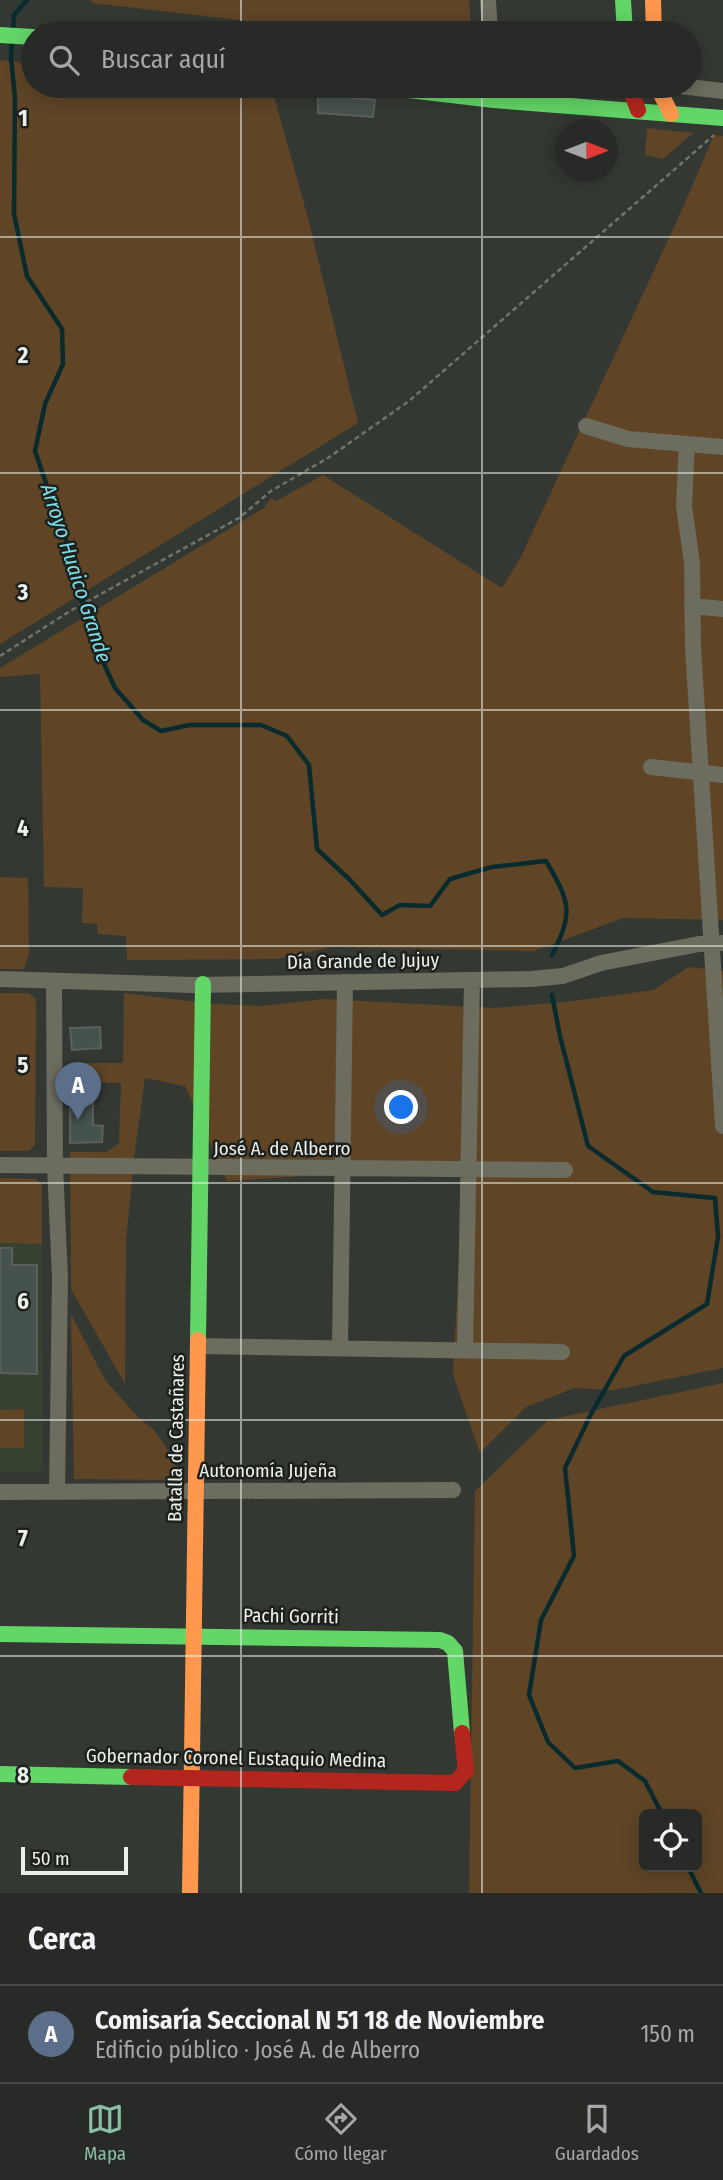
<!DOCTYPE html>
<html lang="es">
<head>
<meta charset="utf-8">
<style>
	:root { --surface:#272a26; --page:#333632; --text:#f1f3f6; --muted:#a4a7a7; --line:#434643; --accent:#8abfa5 }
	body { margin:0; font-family:"Fira Sans Condensed",sans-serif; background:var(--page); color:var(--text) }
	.controls { position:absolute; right:21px; bottom:21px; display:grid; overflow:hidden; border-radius:10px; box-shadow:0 4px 18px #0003 }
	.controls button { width:63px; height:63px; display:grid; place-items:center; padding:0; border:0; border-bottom:2px solid var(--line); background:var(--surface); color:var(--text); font:35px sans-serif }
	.compass { position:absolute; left:555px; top:119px; width:63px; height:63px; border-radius:50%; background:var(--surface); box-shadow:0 4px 18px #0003; rotate:90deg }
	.scale { position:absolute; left:21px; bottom:18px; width:107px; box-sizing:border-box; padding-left:7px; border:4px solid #ebf0e9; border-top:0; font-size:19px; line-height:24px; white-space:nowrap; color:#ebf0e9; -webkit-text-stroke:5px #1d201c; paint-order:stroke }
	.you { position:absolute; left:402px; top:1108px; width:24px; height:24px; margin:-18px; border:5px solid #fff; border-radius:50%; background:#1a73e8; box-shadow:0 0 0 10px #1a73e833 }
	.badge { display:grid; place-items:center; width:46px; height:46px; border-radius:50%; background:var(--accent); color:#fff; font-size:23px; font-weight:700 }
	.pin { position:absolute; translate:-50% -58px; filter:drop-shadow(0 2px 4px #0008) }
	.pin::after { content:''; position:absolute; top:37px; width:24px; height:21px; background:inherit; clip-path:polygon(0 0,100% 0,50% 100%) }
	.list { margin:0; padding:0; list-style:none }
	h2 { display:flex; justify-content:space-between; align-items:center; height:91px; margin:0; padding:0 28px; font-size:30px }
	h2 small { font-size:23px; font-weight:400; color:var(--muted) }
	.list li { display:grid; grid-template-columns:46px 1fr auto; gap:21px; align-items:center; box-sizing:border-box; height:98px; padding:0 28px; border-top:2px solid var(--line) }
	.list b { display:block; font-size:26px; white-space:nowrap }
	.list p { margin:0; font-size:23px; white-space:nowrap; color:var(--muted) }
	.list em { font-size:23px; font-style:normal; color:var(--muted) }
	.icon { flex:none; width:38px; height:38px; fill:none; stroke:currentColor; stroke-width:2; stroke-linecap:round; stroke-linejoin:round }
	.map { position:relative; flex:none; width:723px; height:1893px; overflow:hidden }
	.search { position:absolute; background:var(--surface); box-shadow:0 4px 18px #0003; left:21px; right:21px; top:21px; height:77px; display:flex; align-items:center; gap:18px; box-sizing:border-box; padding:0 24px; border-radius:38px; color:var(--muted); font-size:26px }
	.sheet { height:189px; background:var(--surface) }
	nav { display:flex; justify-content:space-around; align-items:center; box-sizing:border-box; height:98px; border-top:2px solid var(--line); background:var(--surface); font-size:19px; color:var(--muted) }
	nav a { display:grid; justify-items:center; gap:4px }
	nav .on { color:var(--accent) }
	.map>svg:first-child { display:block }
	.built { fill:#374132 }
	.green { fill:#5f4526; fill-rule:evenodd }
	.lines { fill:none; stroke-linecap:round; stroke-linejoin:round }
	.stream { stroke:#092b2d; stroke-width:4.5 }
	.building { fill:#46524c; stroke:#5c605c; stroke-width:2 }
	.path { stroke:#727369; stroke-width:2.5; stroke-dasharray:5 3.5; stroke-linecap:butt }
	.street { stroke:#6c6c5f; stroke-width:16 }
	.fast { stroke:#63d668; stroke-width:16 }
	.slow { stroke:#ff974d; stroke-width:16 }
	.jam { stroke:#b3261e; stroke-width:16 }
	.grid { fill:none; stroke:#ebf0e9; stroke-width:2; stroke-opacity:0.55 }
	.labels { text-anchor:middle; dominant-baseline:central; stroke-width:5; stroke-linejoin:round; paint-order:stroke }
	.street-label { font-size:19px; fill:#ebf0e9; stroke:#1d201c }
	.water-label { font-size:21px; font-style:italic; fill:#79e1eb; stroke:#1d201c }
	.grid-label { font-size:23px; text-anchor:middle; font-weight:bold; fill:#ebf0e9; stroke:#1d201c; stroke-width:5; stroke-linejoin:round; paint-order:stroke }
</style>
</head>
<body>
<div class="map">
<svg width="723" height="1893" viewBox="0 0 723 1893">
	<rect width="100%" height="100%" fill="#343832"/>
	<path class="built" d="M0,1243l42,1 1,223 -6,6h-37z"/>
	<path class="green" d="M91,0h378l2,30 -3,3h-81l-61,-3 -234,-27z
		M0,60l33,3v23h211l28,3 36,129 50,205 -358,221z
		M647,128l46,5 -30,26 -18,-4z
		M714,135l9,1v784l-100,-2 -89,33 -202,-4 -56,12 -149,1 -1,-24 -28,-2 -1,-10 -15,-1 1,-35 -39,-1 -4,-213 -40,3v-9l264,-160 7,-10 5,3 47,-26 179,113 18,-29 161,-347z
		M0,877l28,1 1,76 -5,15h-24z
		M689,967l34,4v397l-109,22 -40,-2 -48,19 -46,46 -27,-78 11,-209 -237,15 -42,-95 -40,-8 -11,80 -8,84 -1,142 -54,-95 -1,-137h37l12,-9 2,-60 -51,-1v-19h53l1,-70 90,11 47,2 63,-7 170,9 72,-6 87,-12z
		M0,993h29l7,6 -1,146 -6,6h-29z
		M0,1178l36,1 6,6v59l-42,-1z
		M71,1314l34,66 34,38 15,12 22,32 1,18 -103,-1z
		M723,1383v510h-254l6,-402 73,-71zM644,1814h53v53h-53z
		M24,1409v39h-24v-38z"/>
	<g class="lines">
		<path class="stream" d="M13,29l1,-14 13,-15
			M12,42l-1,15 4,41 -1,116 13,62 35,53 1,35 -18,40 -10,47 27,79 17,41 -1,18 21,64 16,35 28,32 18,11 29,-6h71l26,11 22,29 8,84 33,31 32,35 18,-10 30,1 20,-27 42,-12 54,-6c24,41 28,51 6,94
			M552,995l8,41 28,110 65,46 62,6 3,39 -11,67 -83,52 -33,58 -26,54 9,88 -33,64 -12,75 19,47 27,26 43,-7 27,20 17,33
			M688,1867l13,26"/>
	</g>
	<path class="building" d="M318,94l57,6 -2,17 -55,-4z
		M100,1027l1,21 -29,2 -2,-22z
		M93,1098v27l10,1 -1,16 -32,1v-44z
		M0,1248h12v17h25v109l-37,-1z"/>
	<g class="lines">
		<path class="path" d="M0,656l70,-45 169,-93 32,-27 57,-33 81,-57 305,-266"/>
		<path class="street" d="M488,0l2,33
			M680,86l43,5
			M586,426l42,13 95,8
			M687,444l-3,62 8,57 1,84 30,479
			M692,606l31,3
			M651,767l72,8
			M0,979l193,6 338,-6 32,-3 38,-13 98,-19 24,-1
			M54,981l1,185 5,111 -3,215
			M0,1165l565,5
			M198,1346l364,6
			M340,1348l5,-366
			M465,1350l7,-370
			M0,1492l453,-2"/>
		<path class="fast" d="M623,0l2,33
			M0,35l33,2
			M374,86l120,14 229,18
			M198,1340l5,-356
			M0,1634l440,6 8,3 7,8 7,82
			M0,1774l131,3"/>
		<path class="slow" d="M653,0l1,33
			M657,86l14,28
			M190,1893l8,-553"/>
		<path class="jam" d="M629,86l9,24
			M131,1777l324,6 11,-12 -4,-38"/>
	</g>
	<path class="grid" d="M241,0v33M482,0v33M241,86v1807M482,86v1807M0,237h723M0,473h723M0,710h723M0,946h723M0,1183h723M0,1420h723M0,1656h723"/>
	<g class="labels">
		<g class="street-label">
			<text transform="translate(363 961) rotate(-1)">Día Grande de Jujuy</text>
			<text x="282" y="1148">José A. de Alberro</text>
			<text transform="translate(176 1438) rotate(-89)">Batalla de Castañares</text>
			<text x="268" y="1470">Autonomía Jujeña</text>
			<text transform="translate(291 1616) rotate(1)">Pachi Gorriti</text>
			<text transform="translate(236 1758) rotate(1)">Gobernador Coronel Eustaquio Medina</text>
		</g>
		<g class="water-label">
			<text transform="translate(76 573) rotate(72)">Arroyo Huaico Grande</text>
		</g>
	</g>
	<g class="grid-label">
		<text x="23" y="126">1</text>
		<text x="23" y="363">2</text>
		<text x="23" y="600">3</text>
		<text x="23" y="836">4</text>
		<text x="23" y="1073">5</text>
		<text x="23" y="1309">6</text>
		<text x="23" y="1546">7</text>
		<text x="23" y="1783">8</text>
	</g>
</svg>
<div class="controls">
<button><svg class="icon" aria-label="locate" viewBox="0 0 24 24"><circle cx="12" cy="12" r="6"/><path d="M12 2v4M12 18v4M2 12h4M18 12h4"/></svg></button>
</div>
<svg class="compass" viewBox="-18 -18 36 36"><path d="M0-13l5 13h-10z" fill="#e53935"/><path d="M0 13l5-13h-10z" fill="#a4a7a7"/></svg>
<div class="scale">50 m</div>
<div class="you"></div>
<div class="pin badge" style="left:78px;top:1120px;background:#5c6f8a">A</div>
<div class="search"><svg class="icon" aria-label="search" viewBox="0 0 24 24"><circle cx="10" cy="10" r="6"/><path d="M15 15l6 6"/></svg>Buscar aquí</div>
</div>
<section class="sheet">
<h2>Cerca<small></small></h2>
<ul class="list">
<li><span class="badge" style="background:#5c6f8a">A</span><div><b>Comisaría Seccional N 51 18 de Noviembre</b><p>Edificio público · José A. de Alberro</p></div><em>150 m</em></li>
</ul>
</section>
<nav>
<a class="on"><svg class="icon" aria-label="map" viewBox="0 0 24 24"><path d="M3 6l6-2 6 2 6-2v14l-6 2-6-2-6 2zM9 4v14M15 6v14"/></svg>Mapa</a>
<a><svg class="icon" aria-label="directions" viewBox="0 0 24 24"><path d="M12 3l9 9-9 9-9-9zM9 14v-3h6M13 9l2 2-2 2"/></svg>Cómo llegar</a>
<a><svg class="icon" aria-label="saved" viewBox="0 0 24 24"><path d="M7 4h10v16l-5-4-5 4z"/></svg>Guardados</a>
</nav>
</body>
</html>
